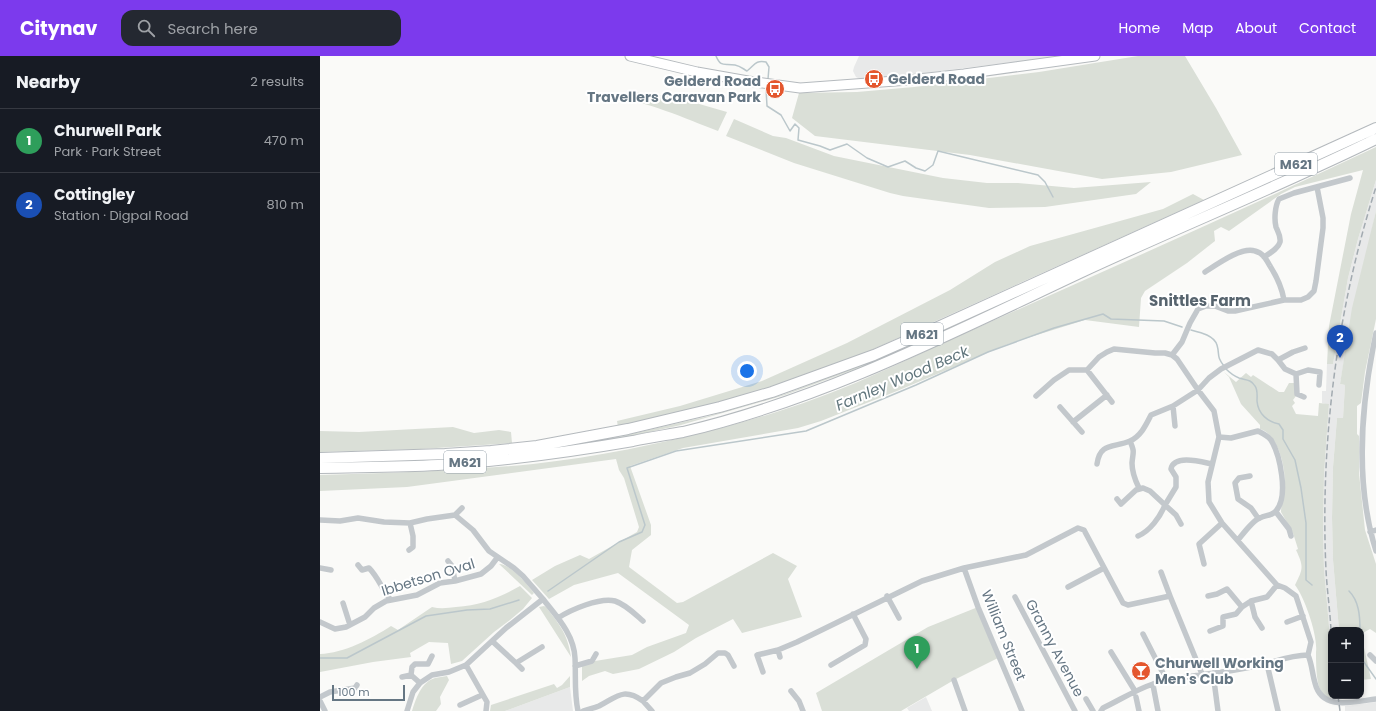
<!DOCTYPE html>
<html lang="en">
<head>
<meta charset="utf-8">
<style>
	:root { --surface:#171b24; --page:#242831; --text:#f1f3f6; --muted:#9ea1a6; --line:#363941; --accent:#7c3aed }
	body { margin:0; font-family:Poppins,sans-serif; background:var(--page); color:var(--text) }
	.controls { position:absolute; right:12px; bottom:12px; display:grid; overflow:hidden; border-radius:8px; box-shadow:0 2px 6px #0003 }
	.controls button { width:36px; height:36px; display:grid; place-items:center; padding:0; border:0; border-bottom:1px solid var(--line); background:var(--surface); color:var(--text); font:20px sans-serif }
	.scale { position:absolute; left:12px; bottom:10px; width:73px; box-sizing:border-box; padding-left:4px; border:2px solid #657683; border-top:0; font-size:11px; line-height:14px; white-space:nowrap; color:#657683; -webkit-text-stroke:3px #fff; paint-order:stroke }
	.you { position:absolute; left:427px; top:315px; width:14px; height:14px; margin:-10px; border:3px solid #fff; border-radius:50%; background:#1a73e8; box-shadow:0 0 0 6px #1a73e833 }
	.badge { display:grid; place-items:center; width:26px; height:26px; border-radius:50%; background:var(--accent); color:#fff; font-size:13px; font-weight:700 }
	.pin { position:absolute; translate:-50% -33px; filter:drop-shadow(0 1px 2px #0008) }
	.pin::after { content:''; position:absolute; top:21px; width:14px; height:12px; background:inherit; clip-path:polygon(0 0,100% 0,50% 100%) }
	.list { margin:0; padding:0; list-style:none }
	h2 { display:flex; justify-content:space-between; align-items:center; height:52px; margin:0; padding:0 16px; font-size:17px }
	h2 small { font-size:13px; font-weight:400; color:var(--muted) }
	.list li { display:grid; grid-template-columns:26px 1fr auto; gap:12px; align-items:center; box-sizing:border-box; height:64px; padding:0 16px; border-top:1px solid var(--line) }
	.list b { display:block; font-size:15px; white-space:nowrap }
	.list p { margin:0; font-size:13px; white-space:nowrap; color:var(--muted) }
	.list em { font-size:13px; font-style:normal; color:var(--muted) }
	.icon { flex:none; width:22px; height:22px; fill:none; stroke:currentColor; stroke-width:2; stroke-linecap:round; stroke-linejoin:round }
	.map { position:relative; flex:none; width:1056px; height:655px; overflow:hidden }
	header { display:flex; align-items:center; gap:24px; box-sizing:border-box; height:56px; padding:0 20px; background:var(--accent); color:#fff }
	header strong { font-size:19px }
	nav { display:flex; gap:22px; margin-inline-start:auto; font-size:14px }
	.search { width:280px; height:36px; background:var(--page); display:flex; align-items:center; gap:10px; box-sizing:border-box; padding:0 14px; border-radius:12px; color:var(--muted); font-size:15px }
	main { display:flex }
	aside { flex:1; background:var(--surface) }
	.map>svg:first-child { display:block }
	.built { fill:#e8e9e9 }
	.green { fill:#dadfd7 }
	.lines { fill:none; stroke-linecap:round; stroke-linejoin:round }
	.stream { stroke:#bbc7cb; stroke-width:1.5 }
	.primary-casing { stroke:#b5babe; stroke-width:11 }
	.motorway-casing { stroke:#b4b9bd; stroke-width:12 }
	.minor { stroke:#c3c8cc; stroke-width:5.5 }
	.primary { stroke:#fff; stroke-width:9 }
	.motorway { stroke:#fff; stroke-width:10 }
	.rail { stroke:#a2aab0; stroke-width:1.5; stroke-dasharray:6 3; stroke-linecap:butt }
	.labels { text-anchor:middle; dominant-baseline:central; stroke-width:4; stroke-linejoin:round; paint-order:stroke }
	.shield { fill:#fff; stroke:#939fa8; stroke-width:1 }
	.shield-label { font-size:13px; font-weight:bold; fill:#657683 }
	.poi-label { font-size:14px; font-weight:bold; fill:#657683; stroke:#fff; text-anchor:start }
	.street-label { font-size:14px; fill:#657683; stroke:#fff }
	.neighbourhood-label { font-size:15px; font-weight:bold; fill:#57646e; stroke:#fff }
	.water-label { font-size:15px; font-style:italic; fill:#60757c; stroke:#fff }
</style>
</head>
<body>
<header>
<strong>Citynav</strong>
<div class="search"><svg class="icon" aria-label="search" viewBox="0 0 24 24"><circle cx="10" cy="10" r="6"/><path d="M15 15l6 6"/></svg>Search here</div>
<nav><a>Home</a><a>Map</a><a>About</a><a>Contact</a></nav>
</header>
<main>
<aside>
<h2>Nearby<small>2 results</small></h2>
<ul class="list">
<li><span class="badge" style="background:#2e9e5b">1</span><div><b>Churwell Park</b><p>Park · Park Street</p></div><em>470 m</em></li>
<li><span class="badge" style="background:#1a4fb4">2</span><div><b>Cottingley</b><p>Station · Digpal Road</p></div><em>810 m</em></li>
</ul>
</aside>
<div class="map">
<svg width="1056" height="655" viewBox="0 0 1056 655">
	<rect width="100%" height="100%" fill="#fafaf8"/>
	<path class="built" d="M539,0h205l-140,17 -64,6 -4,-2 -3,-6 1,-4z
		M1056,124v31l-31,144 -5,29 5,1 -2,34 -6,-1 -4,49 -1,51 1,42 6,70h-8v19l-7,-80 -1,-37 1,-58 5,-69 -7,-2v-12h4l1,-27h6l15,-86 10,-39z
		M250,631l3,24h-68z
		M606,641l6,14h-23l-2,-3z
		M1056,646v9h-31v-5z"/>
	<path class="green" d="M818,0h47l31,52 26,47 -71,17 -69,7 -132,-24 -155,-19 -23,-18 7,-25 58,-1 57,-5 125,-15z
		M314,36l41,5 52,15 -9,19c-34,-13 -71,-30 -108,-34z
		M414,63l39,17 13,2 48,18 109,22 44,5h31l56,5 77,-6 -15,12 -91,13 -56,1 -86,-12 -13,-3 -96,-30 -68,-27z
		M1056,91v33l-18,59 -10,39 -15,86h-6l2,-38 22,-112 12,-44 -68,17 -14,7 -52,37 -8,-4 -7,4 1,10 -28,22 -42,28 -4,7 -2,29 -54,-7 -77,24 -111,47 -76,30 -23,7 -115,20 -53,18 21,59v10l-19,15 -3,17 48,36 6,-1 90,-49 24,13 -9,13 14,38 -60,16 -9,-14 -37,19 -22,14 -35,17 -26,5 -8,-3 -16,5 -7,5v-16l13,-4 37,-6 15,-8 39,-14 3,-8 -71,-52 -44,12 -25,14 -17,-19 23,-14 25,-11 9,4 48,-27 2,-5 -15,-49 -5,-8 -3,-11 -209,28 -87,4v-16c71,-2 142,-4 213,-11 63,-7 126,-20 188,-36 50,-13 101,-30 148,-51 35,-15 68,-32 103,-47 135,-60 270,-120 404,-183z
		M873,138l11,6 -337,152 -81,31 -53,17 -115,27 -1,-6 63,-15 82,-25 85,-38 103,-53 45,-28 35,-16 133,-37z
		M1056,155v108l-11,53 -4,31 -4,3v28l2,2v37l6,57 11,34v69l-6,-4 -9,5v-4h-22l-6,-70 -1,-42 1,-51 4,-49h6l2,-33 -5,-1 12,-76z
		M791,197l-77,37 -170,76 -79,29 -104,30 -63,14 -82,13 -80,7 -136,4v-2l216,-11 82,-13 91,-21 76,-22 84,-32z
		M904,316l12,10 10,-9 5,4 2,-2 26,17h5l5,-9h5l2,13 -3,4 2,3 -3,3 4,8 22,2 1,-13 10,1 -5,70 -1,58 1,37 7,80v47h6v3c-8,-1 -13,-2 -17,-10 -4,-8 -4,-28 -4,-37 2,-16 -11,-54 -21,-67 8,-16 9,-18 1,-35l2,-1 -5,-16 -12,-21c0,-10 4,-19 4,-29 0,-17 -7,-49 -25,-54v-4l-19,-21 -12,-27z
		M133,371l21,6 25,-3 12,2 1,11 -91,6 -101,3v-21l39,1z
		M179,508c12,0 28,20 35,29l-2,2z
		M200,530l12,12 -9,11 -13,11 -16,12 -32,29 -11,3 -3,-21 -19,-1 -19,11 1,4 -38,5 -53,10v-18c24,-1 51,-15 71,-28l7,4 34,-23c8,2 16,1 24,0 25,-2 43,-9 64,-21z
		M224,550l2,1c14,18 22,28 25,50l-32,-50z
		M658,551l22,50 -46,23 -53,31h-79l-6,-18 112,-66z
		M1041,578l10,45 -10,1z
		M127,620l2,4 -9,17 1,7 -5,7h-24c4,-12 9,-29 23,-33 4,-1 8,-1 12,-2z
		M250,620v11l-65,24h-15l1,-6 63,-21 3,4 5,-3z"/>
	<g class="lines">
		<path class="stream" d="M396,0c5,12 8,7 19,9 5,1 7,3 12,6 8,-6 8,-11 19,-9l3,5 -1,12
			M446,33l1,17 14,9 9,16 5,-7 4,4 -1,12 22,6 10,4 17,-6 20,14 21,9 17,-6 11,7 9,3 8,-6 5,-14 100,24 7,7 8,15
			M871,274c8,2 23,5 26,15 3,10 -1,11 7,21
			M906,313c3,3 8,7 13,9 6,2 12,1 16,8 3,4 2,10 2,15 1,13 11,21 22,23l4,6v9l12,21 6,28 5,35v57l6,5
			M228,535l71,-49 23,-10 3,-7 -18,-57 49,-17 130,-20 110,-46 72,-33 66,-24 49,-14 8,5 53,2 18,6
			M1029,535c10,10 11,25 11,39
			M0,602h27l79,-42 41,-6 23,-1 29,-9
			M1041,602l15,21"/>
		<g class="primary-casing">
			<path id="primary" d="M310,0l67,16 51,9 52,7 109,-8 55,-6 131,-18"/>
		</g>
		<g class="motorway-casing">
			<path id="motorway" d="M0,402l125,-4 46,-3 46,-5 91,-17 92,-22 52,-15 102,-37 66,-29 436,-198
				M0,412c39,-1 79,-1 118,-3 65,-4 131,-13 195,-24 17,-4 34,-6 50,-9 141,-33 271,-100 401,-161 97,-45 196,-85 292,-132"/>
		</g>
		<path class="minor" d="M944,201c6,-4 14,-8 16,-15 1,-6 -2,-10 -4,-15 -2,-8 -1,-21 3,-28l15,-6 56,-15
			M885,216c11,-7 37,-26 50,-21 8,2 11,8 15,15 7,11 12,22 14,34
			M1056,277c-15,71 -22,148 0,218
			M852,299l10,-13 8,-19 8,-14 8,-3h9l13,5h7l49,-11h17l7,-3 6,-6 2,-10 7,-53v-10l-6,-31
			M958,304l7,9 11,5 12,-4 12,2 -1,13
			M767,314l25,32
			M976,318l1,20 7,3
			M716,340l18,-16 15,-10h18l12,-13 8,-5 7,-3 41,4h10l7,2 5,4 21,31 16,21 5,26 -11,45 1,20 13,21 55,62 8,3 11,8 15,46 -3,13
			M853,350l2,20
			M740,351l22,25
			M753,366l34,-27
			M899,381l12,1 27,-7c4,2 10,5 13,9 9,15 18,56 5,71 -4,5 -11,4 -16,7 -7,2 -17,16 -22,22
			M810,385c5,12 3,10 2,22 0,9 3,17 7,25
			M777,408c3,-22 17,-16 33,-23 11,-5 16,-16 21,-26l22,-9 25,-16 11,-12 12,-9 37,-19 14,4 6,6 15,-8 12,-4
			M930,420l-11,2 -4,5 3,16 13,9 7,10
			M797,443l4,5 15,-14 7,-2 7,3 15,14c-5,12 -15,26 -27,31
			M956,456l13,17 2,7
			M135,459l7,-7
			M0,464l20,1 18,-3 26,4 26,1 17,-4 28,-4 18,15 16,21 25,17 9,8 20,23
			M861,468l-5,-9 -11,-10 11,-18v-10l-5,-8c3,-15 31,-7 41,-5
			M1050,476l6,-2
			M89,494l4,-3v-11l-3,-13
			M128,505l4,5 3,15
			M884,508l-5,-20 23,-21
			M38,509l4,5 7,-2c9,9 13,21 21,31
			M0,512l11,2
			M644,512l14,39 44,104
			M841,516l9,24
			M748,531l36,-19
			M567,540l12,22
			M888,540l9,-2 10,-5 15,18
			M695,541l60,114
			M931,545l4,16 7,11
			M23,547l7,22
			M238,562c12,-8 42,-21 57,-17 10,3 20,13 28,20
			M0,566l15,7 11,-2 19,-10 9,-9 12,-7 31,-6 23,-12 15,-2 26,-7 10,-8 6,-8
			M967,566l16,-6
			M890,575l13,-5v-9l13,-3 6,-7 9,-6 16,-4 10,-12
			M823,578l24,47
			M172,585l24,22 26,-16
			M458,594l2,7
			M791,596l24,39
			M988,599c4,9 4,18 7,28 7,28 37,19 61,16
			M1050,599l6,6
			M196,607l6,6
			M947,608l11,47
			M146,609l21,37 -1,9
			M511,609l34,-20 1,-6 -13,-25
			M255,610l17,-5 4,-7
			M443,616l-6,-17 21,-5 19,-8 125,-61 42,-13 62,-13 52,-27 6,2 39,73 5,2 42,-9 32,78
			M893,617l5,38
			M82,621l9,-2
			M634,624l11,31
			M100,627l-9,-8 1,-8 3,-3h13l4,-8
			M833,629l5,26
			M471,635l8,10 4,10
			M0,641l10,-5 25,-4 2,-3
			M816,641l3,14
			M766,643l7,12
			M0,645l5,10
			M323,645l9,10
			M140,649l22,-10
			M87,655l6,-19 7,-9 12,-8 17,-3 17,-7 40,-37 37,-29c13,17 31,35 32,59 1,18 -1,35 3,53
			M263,655c6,-2 11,-3 16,-5 18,-9 24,-19 44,-5l18,-18 15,-6 14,-4 15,-9 13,-11h7l3,2 6,11
			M781,655l2,-3c17,-8 32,-18 50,-24 32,-9 65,-10 98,-17 19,-3 37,-12 57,-12"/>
		<use href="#primary" class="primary"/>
		<use href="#motorway" class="motorway"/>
		<path class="rail" d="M1011,574c-1,-20 -4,-40 -5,-60 -6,-129 11,-261 50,-383
			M1018,640l2,15"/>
	</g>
	<defs>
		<g id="bus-disc" transform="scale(1)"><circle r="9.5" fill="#e4572e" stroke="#fff"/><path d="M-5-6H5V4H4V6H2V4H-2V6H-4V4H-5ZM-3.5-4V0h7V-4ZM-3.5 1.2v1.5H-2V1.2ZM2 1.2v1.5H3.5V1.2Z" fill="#fff"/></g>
		<g id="bar-disc" transform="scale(1)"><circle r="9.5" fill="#e4572e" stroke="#fff"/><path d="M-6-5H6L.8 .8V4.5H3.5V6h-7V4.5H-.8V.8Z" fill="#fff"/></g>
	</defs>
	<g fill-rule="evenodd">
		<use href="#bus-disc" x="554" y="23"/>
		<use href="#bus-disc" x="455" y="33"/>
		<use href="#bar-disc" x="821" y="615"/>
	</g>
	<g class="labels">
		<g class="shield">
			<rect x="955" y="97" width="42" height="22" rx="3"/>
			<rect x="581" y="267" width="42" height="22" rx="3"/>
			<rect x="124" y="395" width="42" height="22" rx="3"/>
		</g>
		<g class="shield-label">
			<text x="976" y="108">M621</text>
			<text x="602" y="278">M621</text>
			<text x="145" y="406">M621</text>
		</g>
		<g class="poi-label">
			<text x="568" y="23">Gelderd Road</text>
			<text x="441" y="25" text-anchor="end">Gelderd Road<tspan x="441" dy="16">Travellers Caravan Park</tspan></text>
			<text x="835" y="607">Churwell Working<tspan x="835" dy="16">Men's Club</tspan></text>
		</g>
		<g class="street-label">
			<text transform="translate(108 521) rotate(-17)">Ibbetson Oval</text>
			<text transform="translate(684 579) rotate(68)">William Street</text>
			<text transform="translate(735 592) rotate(62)">Granny Avenue</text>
		</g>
		<g class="neighbourhood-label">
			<text x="880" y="244">Snittles Farm</text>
		</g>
		<g class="water-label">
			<text transform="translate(582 322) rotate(-23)">Farnley Wood Beck</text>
		</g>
	</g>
</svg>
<div class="controls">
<button>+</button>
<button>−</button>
</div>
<div class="scale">100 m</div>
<div class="you"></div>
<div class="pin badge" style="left:597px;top:613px;background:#2e9e5b">1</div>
<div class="pin badge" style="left:1020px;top:302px;background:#1a4fb4">2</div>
</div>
</main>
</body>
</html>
